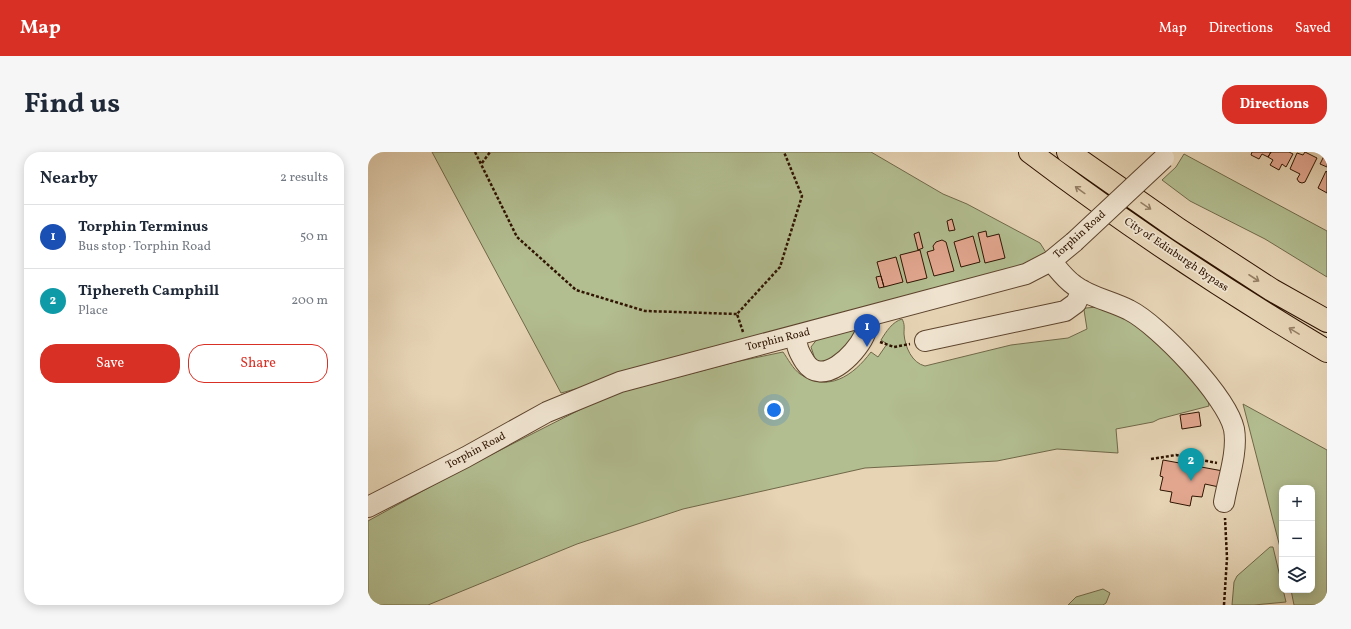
<!DOCTYPE html>
<html lang="en">
<head>
<meta charset="utf-8">
<style>
	:root { --surface:#fff; --page:#f6f6f7; --text:#1f2937; --muted:#747a83; --line:#e0e1e3; --accent:#d93025 }
	body { margin:0; font-family:Vollkorn,serif; background:var(--page); color:var(--text) }
	.controls { position:absolute; right:12px; bottom:12px; display:grid; overflow:hidden; border-radius:8px; box-shadow:0 2px 10px #0003 }
	.controls button { width:36px; height:36px; display:grid; place-items:center; padding:0; border:0; border-bottom:1px solid var(--line); background:var(--surface); color:var(--text); font:20px sans-serif }
	.you { position:absolute; left:406px; top:258px; width:14px; height:14px; margin:-10px; border:3px solid #fff; border-radius:50%; background:#1a73e8; box-shadow:0 0 0 6px #1a73e833 }
	.badge { display:grid; place-items:center; width:26px; height:26px; border-radius:50%; background:var(--accent); color:#fff; font-size:13px; font-weight:700 }
	.pin { position:absolute; translate:-50% -33px; filter:drop-shadow(0 1px 2px #0008) }
	.pin::after { content:''; position:absolute; top:21px; width:14px; height:12px; background:inherit; clip-path:polygon(0 0,100% 0,50% 100%) }
	.list { margin:0; padding:0; list-style:none }
	h2 { display:flex; justify-content:space-between; align-items:center; height:52px; margin:0; padding:0 16px; font-size:17px }
	h2 small { font-size:13px; font-weight:400; color:var(--muted) }
	.list li { display:grid; grid-template-columns:26px 1fr auto; gap:12px; align-items:center; box-sizing:border-box; height:64px; padding:0 16px; border-top:1px solid var(--line) }
	.list b { display:block; font-size:15px; white-space:nowrap }
	.list p { margin:0; font-size:13px; white-space:nowrap; color:var(--muted) }
	.list em { font-size:13px; font-style:normal; color:var(--muted) }
	.actions { display:flex; gap:8px; padding:12px 16px }
	.actions a { flex:1; padding:9px 0; border:1px solid var(--accent); border-radius:16px; text-align:center; font-size:14px; color:var(--accent) }
	.actions .main { background:var(--accent); color:#fff }
	.icon { flex:none; width:22px; height:22px; fill:none; stroke:currentColor; stroke-width:2; stroke-linecap:round; stroke-linejoin:round }
	.map { position:relative; flex:none; width:959px; height:453px; overflow:hidden; border-radius:16px }
	header { display:flex; align-items:center; gap:24px; box-sizing:border-box; height:56px; padding:0 20px; background:var(--accent); color:#fff }
	header strong { font-size:19px }
	nav { display:flex; gap:22px; margin-inline-start:auto; font-size:14px }
	.intro { display:flex; align-items:center; justify-content:space-between; box-sizing:border-box; height:96px; padding:0 24px }
	h1 { margin:0; font-size:28px }
	.button { padding:10px 18px; border-radius:16px; background:var(--accent); color:#fff; font-size:14px; font-weight:700 }
	main { display:flex; gap:24px; padding:0 24px }
	aside { flex:1; background:var(--surface); border-radius:16px; box-shadow:0 2px 10px #0003 }
	.map>svg:first-child { display:block }
	.green { fill:#b2bd90; stroke:#706848 }
	.building { fill:#e3a790; stroke:#2f1400 }
	.lines { fill:none; stroke-linecap:round; stroke-linejoin:round }
	.minor-casing { stroke:#5d442d; stroke-width:22 }
	.highway-casing { stroke:#2f1400; stroke-width:24 }
	.path { stroke:#2f1400; stroke-width:2.5; stroke-dasharray:3 2; stroke-linecap:butt }
	.minor { stroke:#efe3cf; stroke-width:20 }
	.highway { stroke:#e6d4b5; stroke-width:22 }
	.minor-bridge-casing { stroke:#5d442d; stroke-width:22; stroke-linecap:butt }
	.minor-bridge { stroke:#efe3cf; stroke-width:20 }
	.oneway { stroke:#947e64 }
	.labels { text-anchor:middle; dominant-baseline:central; stroke-width:3.5; stroke-linejoin:round; paint-order:stroke }
	.street-label { font-size:11px; fill:#2f1400; stroke:#efe3cf }
</style>
</head>
<body>
<header>
<strong>Map</strong>
<nav><a>Map</a><a>Directions</a><a>Saved</a></nav>
</header>
<div class="intro"><h1>Find us</h1><a class="button">Directions</a></div>
<main>
<aside>
<h2>Nearby<small>2 results</small></h2>
<ul class="list">
<li><span class="badge" style="background:#1a4fb4">1</span><div><b>Torphin Terminus</b><p>Bus stop · Torphin Road</p></div><em>50 m</em></li>
<li><span class="badge" style="background:#0f9aa8">2</span><div><b>Tiphereth Camphill</b><p>Place</p></div><em>200 m</em></li>
</ul>
<div class="actions"><a class="main">Save</a><a>Share</a></div>
</aside>
<div class="map">
<svg width="959" height="453" viewBox="0 0 959 453">
	<rect width="100%" height="100%" fill="#e6d4b5"/>
	<filter id="stains"><feTurbulence type="fractalNoise" baseFrequency=".005" numOctaves="4"/><feColorMatrix values="0 0 0 0 .2 0 0 0 0 .09 0 0 0 0 .02 0 0 0 .5 -.17"/></filter>
	<radialGradient id="worn" r=".72"><stop offset=".6" stop-color="#630" stop-opacity="0"/><stop offset="1" stop-color="#630" stop-opacity=".3"/></radialGradient>
	<path class="green" d="M64,0h439l72,42 24,10 73,39 7,11 -13,8 -473,131z
		M816,2l143,77v46l-62,-38 -75,-38 -28,-21 14,-13z
		M729,155l12,2 34,20 30,22 35,49 1,6 -50,13 -6,3 -37,7 2,24 -61,-4 -60,12 -132,7 -182,41 -106,35 -149,61h-60v-84l91,-50 138,-70 24,-9 114,-30 48,-10c5,7 10,17 17,22 28,19 53,2 71,-22l7,5 9,-13 -6,-4c5,-8 11,-18 21,-21 3,5 2,9 2,15 1,13 8,29 21,32l86,-21 57,-7 19,-9 -3,-19 2,-2z
		M488,176c-5,16 -19,31 -36,34l-5,-3 -4,-12 7,-9z
		M875,252l84,46v155h-33l-3,-15h21v-102h-30v67z
		M902,395h3l13,55 -32,3h-22l2,-23 3,-6z
		M735,437l7,4 -4,10 -3,2h-35l8,-8z"/>
	<path class="building" d="M884,0h19l-3,5 -6,-3 -3,5 -8,-4z
		M903,0h18l4,2 -7,13 -4,-3 -3,6 -9,-5 3,-5 -5,-3z
		M937,0l12,6 -12,24 -3,1 -3,-1 -2,-3 3,-5 -10,-5 7,-16 6,2z
		M958,0h1v15l-7,-3z
		M958,19l1,1v21l-9,-5z
		M584,67l3,11 -6,1 -2,-10z
		M618,79l1,6 12,-3 6,24 -20,5 -7,-30z
		M551,80l4,16 -5,2 -4,-16z
		M605,84l7,26 -19,5 -7,-25z
		M574,88l4,2 8,29 -20,5 -7,-24 7,-2 -1,-4 3,-4z
		M552,98l7,28 -20,5 -7,-28z
		M528,105l7,25 -19,5 -7,-25z
		M513,124l3,11 -5,1 -3,-11z
		M831,260l2,14 -19,3 -2,-14z
		M795,308l60,11 -4,16 -14,-3 -3,13 -10,-1 -2,10 -20,-4 2,-10 -12,-2 3,-13 -3,-1z"/>
	<g class="lines">
		<g class="minor-casing">
			<path id="minor" d="M683,109c7,8 14,18 23,24 15,12 38,16 55,25 30,15 98,87 105,119 4,23 -6,50 -10,73
				M428,184c0,11 4,18 9,26 17,26 50,-7 59,-26 3,-6 5,-13 7,-20
				M557,189l140,-30 11,-8 6,-13
				M0,355l98,-50 81,-45 73,-30 406,-108 25,-13 23,-19"/>
		</g>
		<g class="highway-casing">
			<path id="highway" d="M662,0c95,72 194,138 297,199
				M700,0l110,77 94,61 55,31"/>
		</g>
		<path class="path" d="M107,0l42,85 59,53 69,21 92,3
			M114,11l8,-11
			M375,180l-6,-18 43,-47 22,-71 -18,-44
			M512,190l14,5 16,-3
			M783,307l25,-4 41,8
			M856,453l3,-47 -2,-40"/>
		<use href="#minor" class="minor"/>
		<use href="#highway" class="highway"/>
		<g class="minor-bridge-casing">
			<path id="minor-bridge" d="M706,90l90,-84"/>
		</g>
		<use href="#minor-bridge" class="minor-bridge"/>
	</g>
	<defs><path id="oneway-shaft" d="M-6 0H5M1.5-3L5.5 0L1.5 3" fill="none" stroke-width="1.6" stroke-linecap="round" stroke-linejoin="round"/></defs>
	<g class="oneway">
		<use href="#oneway-shaft" transform="translate(712 38) rotate(-144)"/>
		<use href="#oneway-shaft" transform="translate(778 54) rotate(34)"/>
		<use href="#oneway-shaft" transform="translate(886 126) rotate(33)"/>
		<use href="#oneway-shaft" transform="translate(926 179) rotate(-149)"/>
	</g>
	<g class="labels">
		<g class="street-label">
			<text transform="translate(712 83) rotate(-42)">Torphin Road</text>
			<text transform="translate(808 103) rotate(34)">City of Edinburgh Bypass</text>
			<text transform="translate(410 188) rotate(-14)">Torphin Road</text>
			<text transform="translate(108 299) rotate(-28)">Torphin Road</text>
		</g>
	</g>
	<rect width="100%" height="100%" filter="url(#stains)"/>
	<rect width="100%" height="100%" fill="url(#worn)"/>
</svg>
<div class="controls">
<button>+</button>
<button>−</button>
<button><svg class="icon" aria-label="layers" viewBox="0 0 24 24"><path d="M12 4l9 5-9 5-9-5zM3 14l9 5 9-5"/></svg></button>
</div>
<div class="you"></div>
<div class="pin badge" style="left:499px;top:195px;background:#1a4fb4">1</div>
<div class="pin badge" style="left:823px;top:329px;background:#0f9aa8">2</div>
</div>
</main>
</body>
</html>
